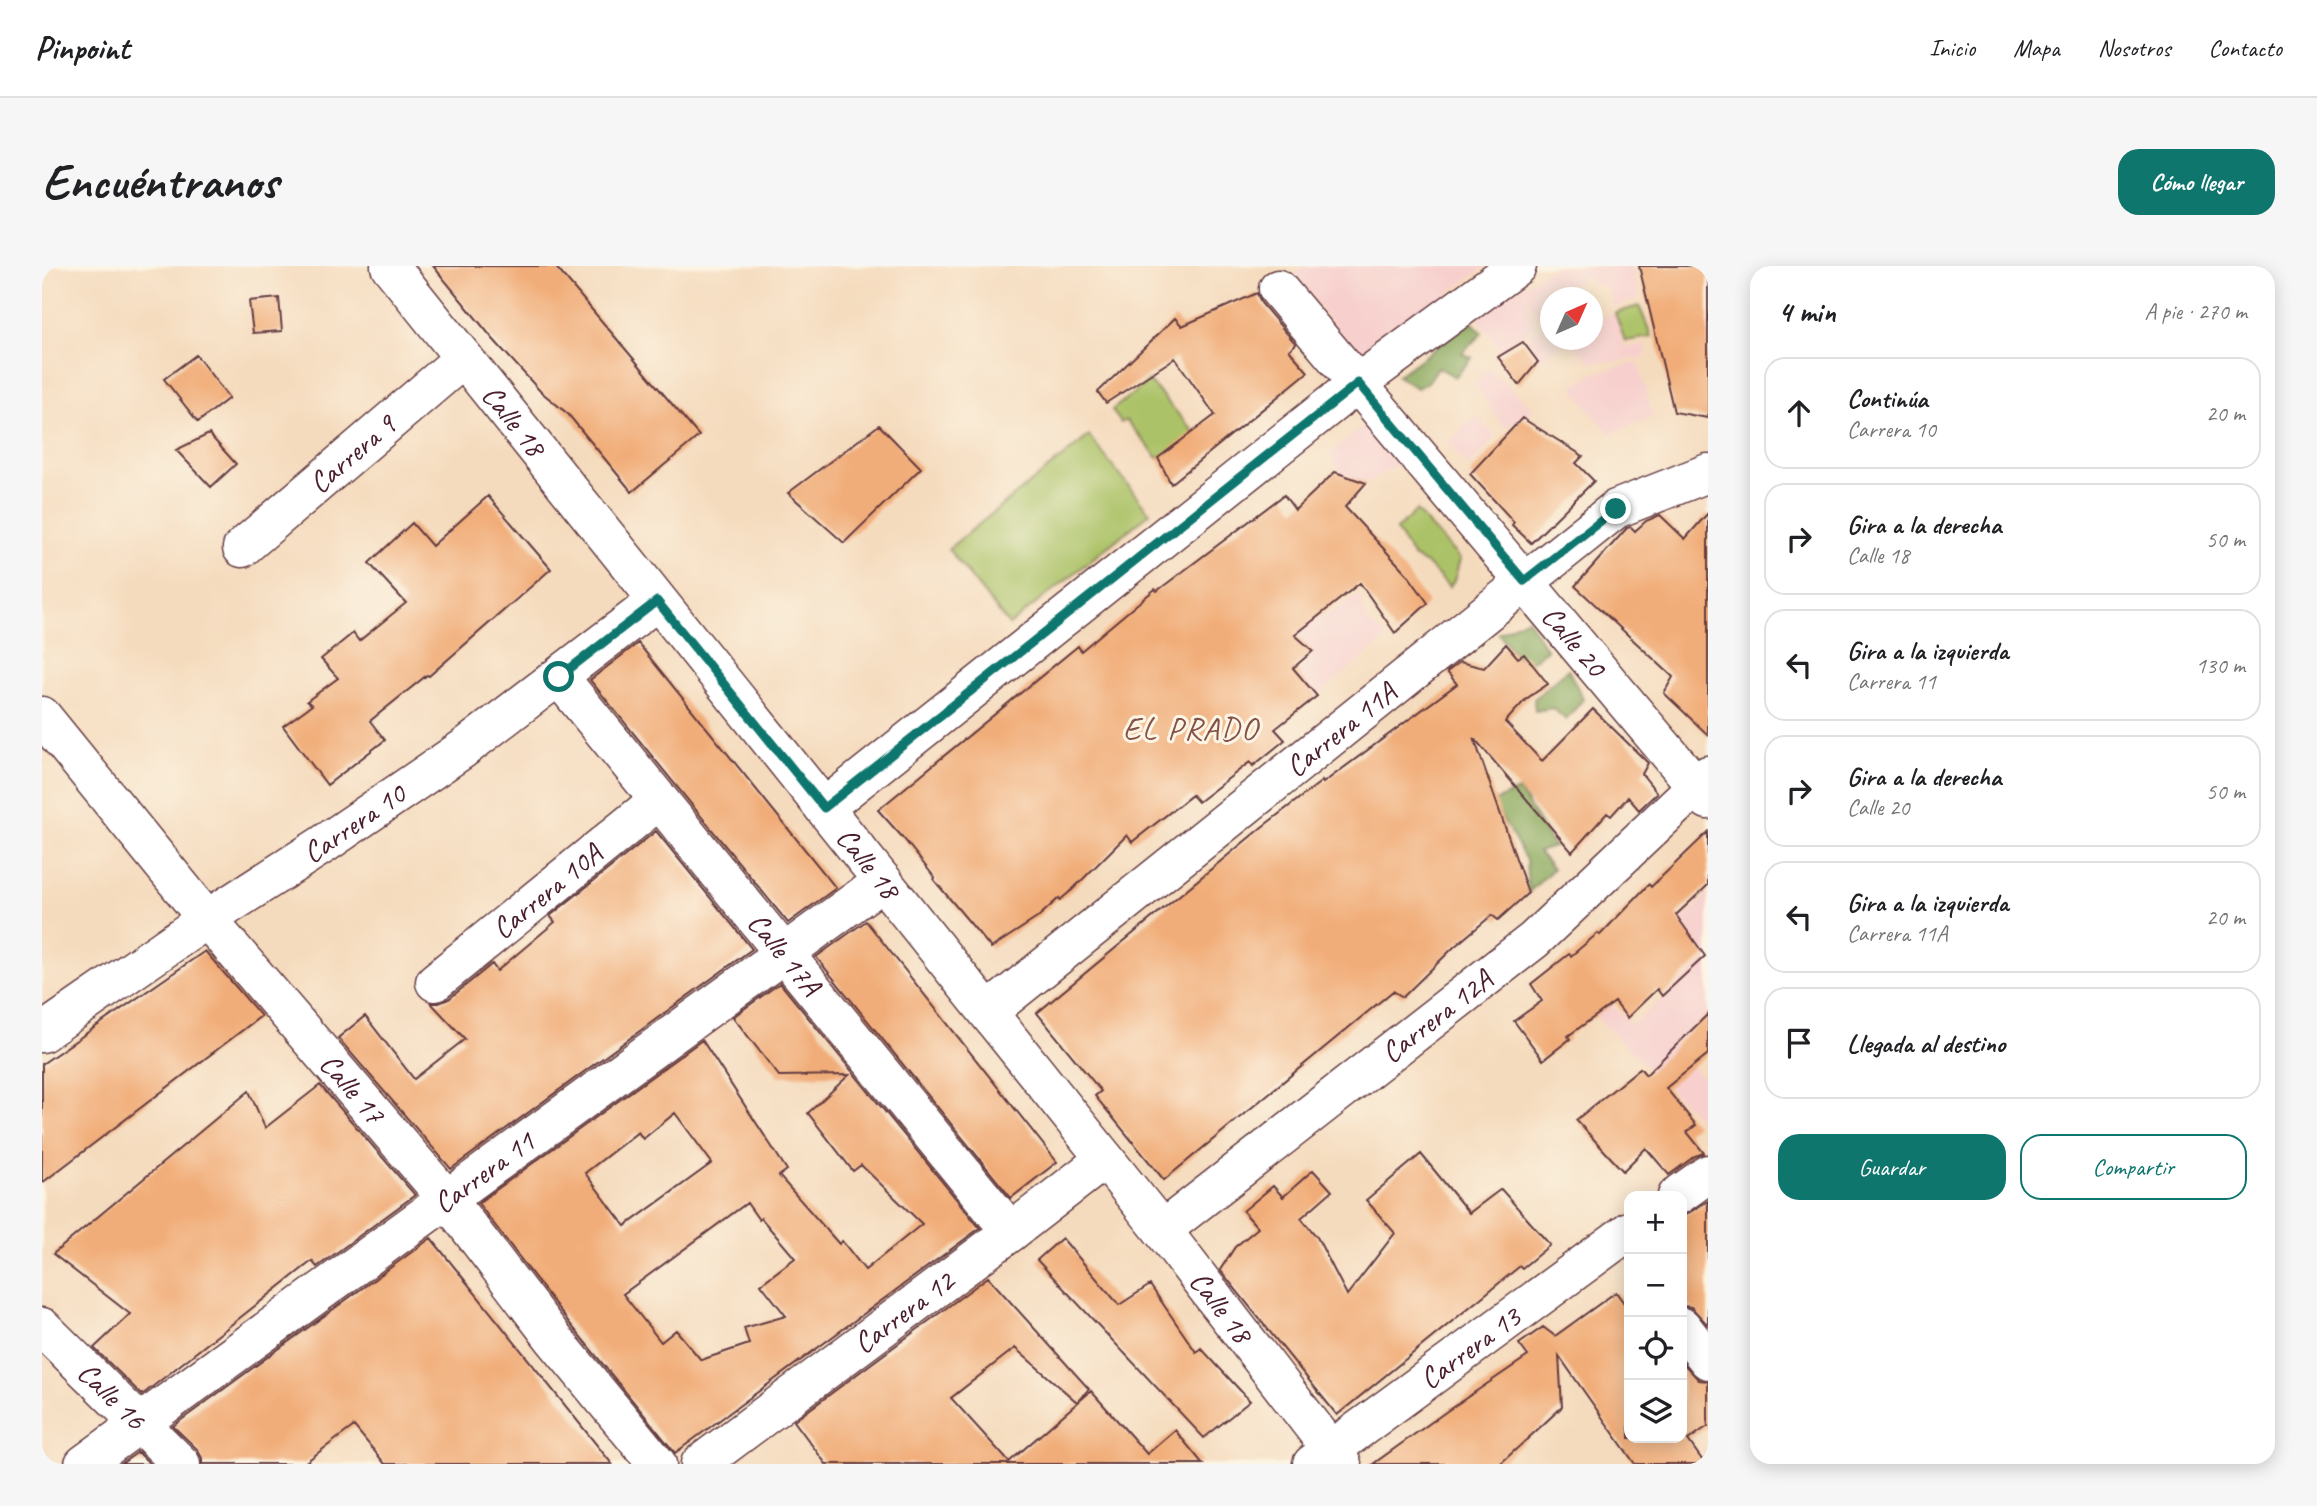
<!DOCTYPE html>
<html lang="es">
<head>
<meta charset="utf-8">
<style>
	:root { --surface:#fff; --page:#f6f6f6; --text:#202124; --muted:#757577; --line:#e0e0e0; --accent:#0f766e }
	body { margin:0; font-family:Caveat,sans-serif; background:var(--page); color:var(--text) }
	.controls { position:absolute; right:21px; bottom:21px; display:grid; overflow:hidden; border-radius:14px; box-shadow:0 4px 18px #0003 }
	.controls button { width:63px; height:63px; display:grid; place-items:center; padding:0; border:0; border-bottom:2px solid var(--line); background:var(--surface); color:var(--text); font:35px sans-serif }
	.compass { position:absolute; left:1498px; top:21px; width:63px; height:63px; border-radius:50%; background:var(--surface); box-shadow:0 4px 18px #0003; rotate:45deg }
	.stop { position:absolute; width:21px; height:21px; margin:-16px; border:5px solid #0f766e; border-radius:50%; background:#fff }
	.stop.end { background:#0f766e; border-color:#fff; box-shadow:0 2px 7px #0008 }
	.list { margin:0; padding:0; list-style:none }
	h2 { display:flex; justify-content:space-between; align-items:center; height:91px; margin:0; padding:0 28px; font-size:30px }
	h2 small { font-size:23px; font-weight:400; color:var(--muted) }
	.list li { display:grid; grid-template-columns:46px 1fr auto; gap:21px; align-items:center; box-sizing:border-box; height:112px; margin:0 14px 14px; padding:0 14px; border:2px solid var(--line); border-radius:21px }
	.list b { display:block; font-size:26px; white-space:nowrap }
	.list p { margin:0; font-size:23px; white-space:nowrap; color:var(--muted) }
	.list em { font-size:23px; font-style:normal; color:var(--muted) }
	.actions { display:flex; gap:14px; padding:21px 28px }
	.actions a { flex:1; padding:16px 0; border:2px solid var(--accent); border-radius:21px; text-align:center; font-size:24px; color:var(--accent) }
	.actions .main { background:var(--accent); color:#fff }
	.icon { flex:none; width:38px; height:38px; fill:none; stroke:currentColor; stroke-width:2; stroke-linecap:round; stroke-linejoin:round }
	.map { position:relative; flex:none; width:1666px; height:1198px; overflow:hidden; border-radius:21px }
	header { display:flex; align-items:center; gap:42px; box-sizing:border-box; height:98px; padding:0 35px; background:var(--surface); border-bottom:2px solid var(--line) }
	header strong { font-size:33px }
	nav { display:flex; gap:38px; margin-inline-start:auto; font-size:24px }
	.intro { display:flex; align-items:center; justify-content:space-between; box-sizing:border-box; height:168px; padding:0 42px }
	h1 { margin:0; font-size:49px }
	.button { padding:18px 32px; border-radius:21px; background:var(--accent); color:#fff; font-size:24px; font-weight:700 }
	main { display:flex; gap:42px; padding:0 42px }
	aside { flex:1; background:var(--surface); border-radius:21px; box-shadow:0 4px 18px #0003 }
	.map>svg:first-child { display:block }
	.built { fill:#f7d0cd }
	.green { fill:#acc267; stroke:#7b7049; stroke-width:2 }
	.forest { fill:#89a85c; stroke:#6a6444; stroke-width:2 }
	.building { fill:#f1ad79; fill-rule:evenodd }
	.lines { fill:none; stroke-linecap:round; stroke-linejoin:round }
	.minor-casing { stroke:#643b41; stroke-width:41 }
	.minor { stroke:#fff; stroke-width:38 }
	.route { stroke:#0f766e; stroke-width:9 }
	.labels { text-anchor:middle; dominant-baseline:central; stroke-width:6; stroke-linejoin:round; paint-order:stroke }
	.street-label { font-size:30px; fill:#4a1f2b; stroke:#fcf5e5 }
	.neighbourhood-label { font-size:32px; letter-spacing:2px; fill:#845146; stroke:#fcf5e5 }
</style>
</head>
<body>
<header>
<strong>Pinpoint</strong>
<nav><a>Inicio</a><a>Mapa</a><a>Nosotros</a><a>Contacto</a></nav>
</header>
<div class="intro"><h1>Encuéntranos</h1><a class="button">Cómo llegar</a></div>
<main>
<div class="map">
<svg width="1666" height="1198" viewBox="0 0 1666 1198">
	<rect width="100%" height="100%" fill="#fcf5e5"/>
	<filter id="ink" filterUnits="userSpaceOnUse"><feTurbulence type="fractalNoise" baseFrequency=".0143" numOctaves="2"/><feDisplacementMap in="SourceGraphic" scale="14" xChannelSelector="R" yChannelSelector="G"/><feConvolveMatrix kernelMatrix="1 2 1 2 8 2 1 2 1" color-interpolation-filters="sRGB"/></filter>
	<filter id="wash" filterUnits="userSpaceOnUse"><feTurbulence type="fractalNoise" baseFrequency=".00686" numOctaves="4" result="noise"/><feDisplacementMap in="SourceGraphic" scale="28" xChannelSelector="R" yChannelSelector="G"/><feGaussianBlur stdDeviation="1.57" result="paint"/><feColorMatrix in="noise" values="0 0 0 0 0 0 0 0 0 0 0 0 0 0 0 0 0 1.4 0 .05"/><feComposite in="paint" operator="in"/></filter>
	<g filter="url(#wash)">
		<rect width="100%" height="100%" fill="#f5dbbe"/>
		<path class="built" d="M1261,0h184l-128,91 -66,-80z
			M1512,0h22l5,5 -3,-5h53l9,32 -26,9 -6,-19 -18,-6 -5,-7 -25,18 3,4 -13,1v19l-2,-3 -9,5 -15,-27 12,33 -35,26 -24,-34 44,-31z
			M1573,47l9,34 23,-2 -2,13 -54,5 -21,-23h22l1,-19z
			M1508,54v20h15l-27,22 -11,-25z
			M1596,96l15,55 -43,17 -38,-47 21,-14z
			M1446,101l46,43 -30,18 -30,-45z
			M1434,149l19,22 -10,13 -17,17 -20,-24z
			M1321,160l35,39 -32,18 -23,-9 -14,-19z
			M1318,328l7,27 21,16 -71,59 -19,-22 15,-23 -22,-20 40,-19z
			M1666,627v62l-3,2 -24,-36z
			M1666,692v56l-35,31 35,38v44l-129,-127 16,-12 37,37z"/>
		<path class="green" d="M1597,40l13,31 -27,4 -10,-28z
			M1107,115l46,52 -37,25 -32,-38 -5,3 -9,-13z
			M1047,170l61,77 -141,112 -61,-76z
			M1374,245l44,48 -6,22 -5,6 -21,-22 -15,-8 -17,-27z"/>
		<path class="forest" d="M1430,56l10,11 -20,20 10,5 -17,19 -17,-10 -9,14 -12,7 -20,-12z
			M1485,352l20,32 -17,12 -12,-4 -20,-25z
			M1526,403l15,30 -17,21 -13,-12 -18,3 -1,-12z
			M1477,524l35,57 -16,5 15,17 -25,24 -2,-33 -33,-58z"/>
		<g id="blocks">
			<path class="building" d="M391,0h122l144,170 -67,56 -64,-78 -28,-23 -47,-52z
				M1597,0h69v152l-34,-6z
				M1215,27l4,10 35,41 -7,6 19,22 -137,112 -13,-26 57,-43 -40,-57 -69,45 -8,-11 77,-74 7,8z
				M237,32l3,33 -29,2 -4,-32z
				M1481,76l15,20 -19,23 -21,-28z
				M154,89l33,43 -31,24 -34,-43z
				M1480,152l61,38 -7,7 18,18 -63,62 -19,-18 2,-3 -44,-48z
				M837,159l42,43 -77,75 -56,-50z
				M167,168l27,30 -25,23 -35,-37z
				M1293,206l31,11 -21,24 62,67 21,29 -33,30 -35,-50 -65,52 18,16 -20,17 24,28 -42,33 10,11 -32,26 -3,-4 -52,40 -6,-7 -60,47 -5,-7 -55,55 -12,10 -1,-2 -22,20 -46,30 -57,-68 1,-2 -31,-39 -26,-29 200,-164 3,5 74,-62 2,2 127,-96 11,15z
				M446,230l63,73 -122,107 -2,-1 -57,46 15,19 -58,45 -44,-59 29,-21 -5,-4 31,-23 -17,-19 32,-26 6,8 47,-38 -37,-40 43,-40 20,23z
				M1666,247v222l-44,-42 9,-16 -98,-91 52,-58 4,-1 4,4 11,-10 14,-6 25,24z
				M596,377l198,245 -48,35 -198,-243z
				M1464,378l12,14 6,-4 24,30 -22,15 -21,23 37,39 51,-52 55,54 -6,11 15,19 -18,17 -11,-13 -17,19 -4,-3 -35,39 -98,-114 54,155 -30,27 -6,-5 -38,32 -51,50 -10,-6 -229,189 -69,-84 6,-5 -64,-78 225,-186 60,-46 1,2 134,-99 -10,-12 13,-10 24,6z
				M614,565l96,118 -301,220 -113,-131 27,-22 49,63 51,-40 -34,-36h8l10,-4 43,-35 5,7 58,-49 -5,-6z
				M1666,566v53l-32,30 29,41 -43,40 -5,-7 -30,29 -12,-16 -47,34 2,3 -27,21 -29,-39 28,-20 -11,-17 38,-30 2,2 27,-23 2,2 49,-51 2,3z
				M824,655l191,241 -46,36 -195,-241z
				M163,685l56,65 -219,167v-119z
				M738,717l200,245 -305,225 -104,-128 -93,-122 224,-163 85,130 -8,6 60,68 3,-3 23,29 57,-46 -61,-59 -8,6 -45,-58 41,-38 -70,1 -46,-59zM633,847l37,50 -87,63 -40,-53 53,-41 5,7zM705,937l12,17 2,-2 34,40 -34,26 25,32 -42,12 5,16 -48,16 -25,-30 -15,12 -38,-48z
				M1666,748v40l-42,34 30,37 -9,7 17,21 -9,3 -26,19 -23,-27 -23,23 -47,-51 64,-52 6,7z
				M278,819l95,110 -98,72 -5,-6 -170,134 -48,-47 36,-34 -77,-60 196,-163 16,37z
				M1379,888l48,59 32,-24 49,56 -28,23 -2,-2 -183,149 -117,-145 15,-23 23,-19 -15,-17 30,-25 10,11 30,-27 19,21 -31,27 16,19 30,58 48,-62 -29,-33z
				M1666,935v124l-17,-18 -9,-1v-89z
				M389,972l181,226h-227l-31,-38 -51,38h-101v-6l-5,-9 -24,-23z
				M1020,972l57,67 31,-20 46,67 5,-4 49,53 -46,37 -167,-178z
				M946,1011l101,112 -12,13 -62,-54 -64,50 58,64 82,-71 56,63 28,-24 28,34h-377l-32,-43z
				M1574,1026l13,18v128h53v-76l17,18 9,1v45l-20,14 17,24h-70l-76,-108 3,51 -62,57h-127l74,-53 81,-55 -9,-12 24,-17 12,9z
				M96,1186l12,12h-29z"/>
		</g>
	</g>
	<g filter="url(#ink)">
		<use href="#blocks" fill-opacity="0" stroke="#643b41" stroke-width="2"/>
		<g class="lines">
			<g class="minor-casing">
				<g id="minor">
					<path id="s1" d="M348,0l772,964 180,234"/>
					<path id="s2" d="M1236,23l430,511"/>
					<path id="s3" d="M200,282l222,-190"/>
					<path id="s4" d="M517,411l452,555"/>
					<path id="s5" d="M0,450l165,203 241,281 106,139 103,125"/>
					<path d="M782,542l534,-425 159,-117"/>
					<path id="s6" d="M393,716l224,-182"/>
					<path id="s7" d="M946,746l628,-503 92,-36"/>
					<path id="s8" d="M0,767l165,-114 117,-75 139,-95 194,-148"/>
					<path d="M1635,930l31,-22"/>
					<path id="s9" d="M1120,964l372,-290 174,-165"/>
					<path id="s10" d="M0,1061l139,137"/>
					<path d="M1640,1061l26,33"/>
					<path id="s11" d="M42,1198l799,-583"/>
					<path id="s12" d="M658,1198l311,-232 94,-73"/>
					<path id="s13" d="M1270,1198l317,-233"/>
				</g>
			</g>
			<use href="#minor" class="minor"/>
		</g>
	</g>
	<g class="lines" filter="url(#ink)">
		<path class="route" d="M517,411l98,-76 167,207 534,-425 166,198 92,-72"/>
	</g>
	<g class="labels">
		<g class="street-label">
			<text stroke="none"><textPath href="#s1" startOffset="198">Calle 18</textPath></text>
			<text stroke="none"><textPath href="#s3" startOffset="145">Carrera 9</textPath></text>
			<text stroke="none"><textPath href="#s2" startOffset="460">Calle 20</textPath></text>
			<text stroke="none"><textPath href="#s7" startOffset="452">Carrera 11A</textPath></text>
			<text stroke="none"><textPath href="#s8" startOffset="376">Carrera 10</textPath></text>
			<text stroke="none"><textPath href="#s1" startOffset="765">Calle 18</textPath></text>
			<text stroke="none"><textPath href="#s6" startOffset="144">Carrera 10A</textPath></text>
			<text stroke="none"><textPath href="#s4" startOffset="357">Calle 17A</textPath></text>
			<text stroke="none"><textPath href="#s9" startOffset="348">Carrera 12A</textPath></text>
			<text stroke="none"><textPath href="#s5" startOffset="485">Calle 17</textPath></text>
			<text stroke="none"><textPath href="#s11" startOffset="495">Carrera 11</textPath></text>
			<text stroke="none"><textPath href="#s1" startOffset="1332">Calle 18</textPath></text>
			<text stroke="none"><textPath href="#s12" startOffset="254">Carrera 12</textPath></text>
			<text stroke="none"><textPath href="#s13" startOffset="196">Carrera 13</textPath></text>
			<text stroke="none"><textPath href="#s10" startOffset="98">Calle 16</textPath></text>
		</g>
		<g class="neighbourhood-label">
			<text x="1149" y="462">EL PRADO</text>
		</g>
	</g>
</svg>
<div class="controls">
<button>+</button>
<button>−</button>
<button><svg class="icon" aria-label="locate" viewBox="0 0 24 24"><circle cx="12" cy="12" r="6"/><path d="M12 2v4M12 18v4M2 12h4M18 12h4"/></svg></button>
<button><svg class="icon" aria-label="layers" viewBox="0 0 24 24"><path d="M12 4l9 5-9 5-9-5zM3 14l9 5 9-5"/></svg></button>
</div>
<svg class="compass" viewBox="-18 -18 36 36"><path d="M0-13l5 13h-10z" fill="#e53935"/><path d="M0 13l5-13h-10z" fill="#757577"/></svg>
<div class="stop" style="left:517px;top:411px"></div>
<div class="stop end" style="left:1574px;top:243px"></div>
</div>
<aside>
<h2>4 min<small>A pie · 270 m</small></h2>
<ul class="list">
<li><svg class="icon" aria-label="ahead" viewBox="0 0 24 24"><path d="M12 20V5M6 11l6-6 6 6"/></svg><div><b>Continúa</b><p>Carrera 10</p></div><em>20 m</em></li>
<li><svg class="icon" aria-label="right" viewBox="0 0 24 24"><path d="M7 20v-9h11M14 6l5 5-5 5"/></svg><div><b>Gira a la derecha</b><p>Calle 18</p></div><em>50 m</em></li>
<li><svg class="icon" aria-label="left" viewBox="0 0 24 24"><path d="M17 20v-9H6M10 6l-5 5 5 5"/></svg><div><b>Gira a la izquierda</b><p>Carrera 11</p></div><em>130 m</em></li>
<li><svg class="icon" aria-label="right" viewBox="0 0 24 24"><path d="M7 20v-9h11M14 6l5 5-5 5"/></svg><div><b>Gira a la derecha</b><p>Calle 20</p></div><em>50 m</em></li>
<li><svg class="icon" aria-label="left" viewBox="0 0 24 24"><path d="M17 20v-9H6M10 6l-5 5 5 5"/></svg><div><b>Gira a la izquierda</b><p>Carrera 11A</p></div><em>20 m</em></li>
<li><svg class="icon" aria-label="arrive" viewBox="0 0 24 24"><path d="M6 21V4h12l-3 4 3 4H6"/></svg><div><b>Llegada al destino</b></div></li>
</ul>
<div class="actions"><a class="main">Guardar</a><a>Compartir</a></div>
</aside>
</main>
</body>
</html>
